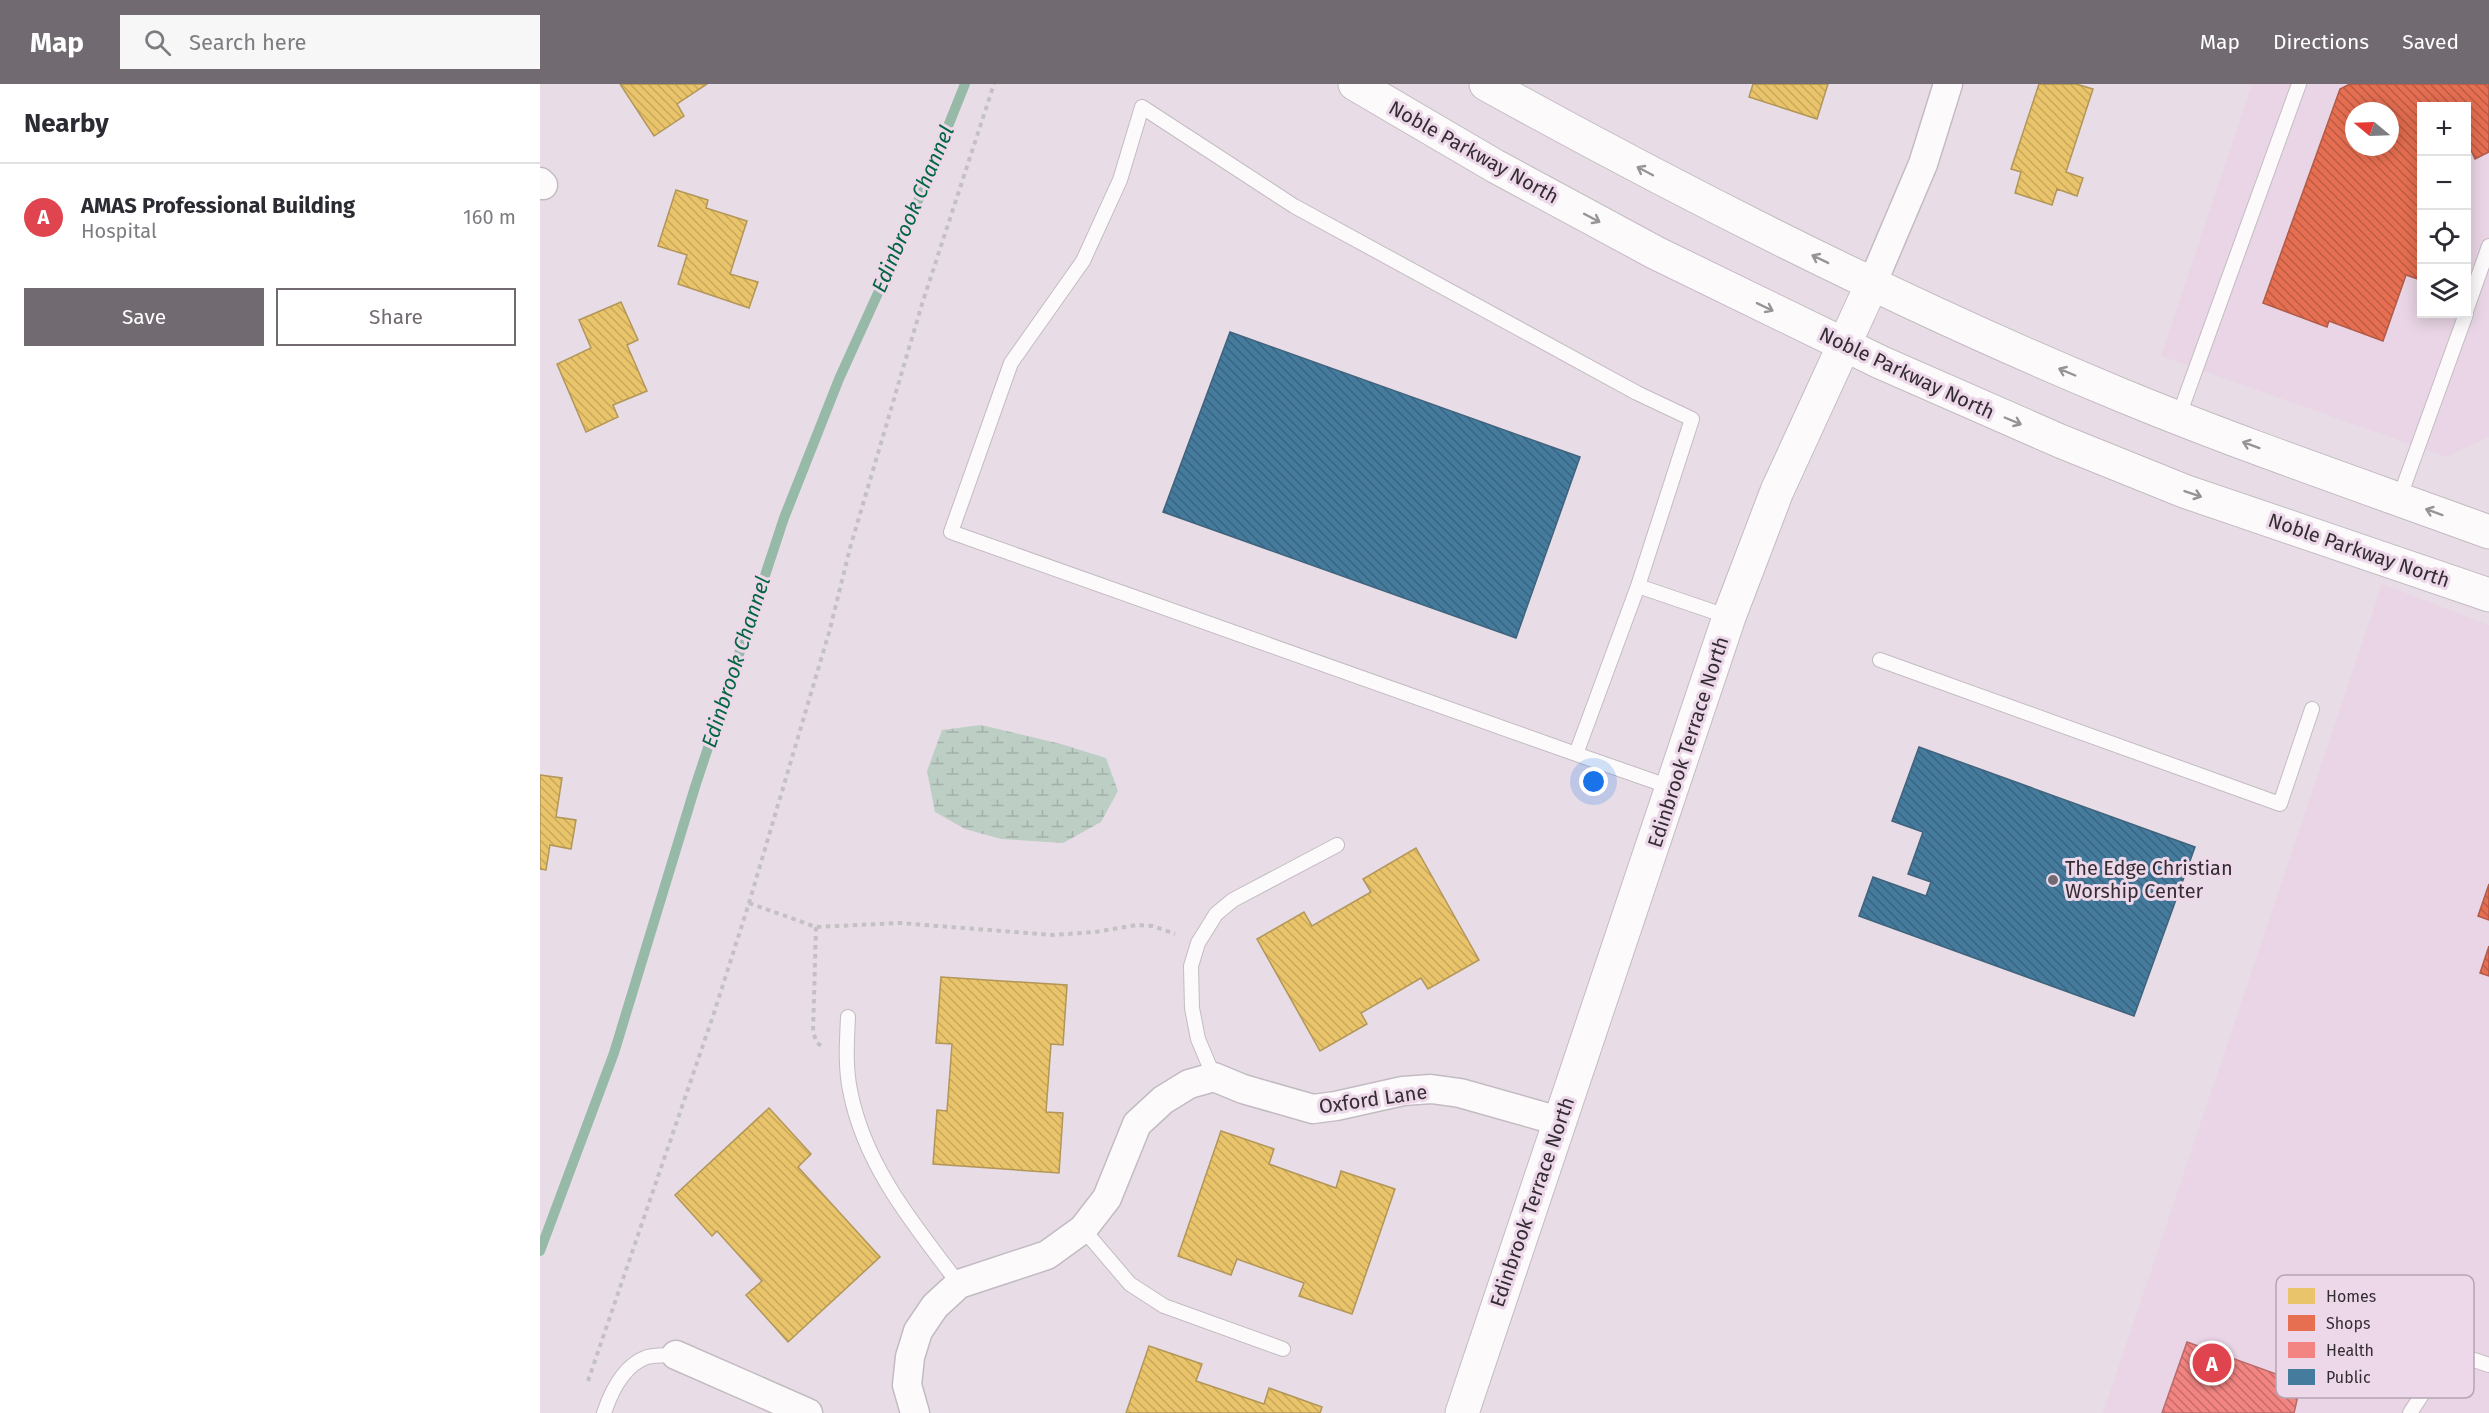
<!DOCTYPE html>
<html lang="en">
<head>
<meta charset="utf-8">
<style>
	:root { --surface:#fff; --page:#f7f7f7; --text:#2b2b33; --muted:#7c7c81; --line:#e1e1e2; --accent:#726a71 }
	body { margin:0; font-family:"Fira Sans",sans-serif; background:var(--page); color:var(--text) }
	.controls { position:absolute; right:18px; top:18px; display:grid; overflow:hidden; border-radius:0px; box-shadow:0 3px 15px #0003 }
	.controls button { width:54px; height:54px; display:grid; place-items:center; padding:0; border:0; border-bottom:2px solid var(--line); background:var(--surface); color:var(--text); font:30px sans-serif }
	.compass { position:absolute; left:1805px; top:18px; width:54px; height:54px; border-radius:50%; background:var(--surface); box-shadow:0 3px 15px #0003; rotate:289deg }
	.you { position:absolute; left:1054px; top:698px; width:21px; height:21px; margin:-15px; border:4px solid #fff; border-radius:50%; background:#1a73e8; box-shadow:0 0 0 9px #1a73e833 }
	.badge { display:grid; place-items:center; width:39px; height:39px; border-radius:50%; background:var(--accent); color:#fff; font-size:20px; font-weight:700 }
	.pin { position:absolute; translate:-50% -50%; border:3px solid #fff; box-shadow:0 2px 6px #0006 }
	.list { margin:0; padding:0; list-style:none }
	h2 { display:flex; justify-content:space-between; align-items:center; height:78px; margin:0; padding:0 24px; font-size:26px }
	h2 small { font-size:20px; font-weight:400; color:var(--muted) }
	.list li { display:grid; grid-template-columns:39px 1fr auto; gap:18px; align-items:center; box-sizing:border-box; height:108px; padding:0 24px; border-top:2px solid var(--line) }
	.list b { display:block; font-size:22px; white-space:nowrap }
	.list p { margin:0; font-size:20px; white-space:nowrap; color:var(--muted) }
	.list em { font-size:20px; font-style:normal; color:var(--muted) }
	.actions { display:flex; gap:12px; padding:18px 24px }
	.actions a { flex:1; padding:14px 0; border:2px solid var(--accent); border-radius:0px; text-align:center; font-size:21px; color:var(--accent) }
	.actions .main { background:var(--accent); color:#fff }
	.icon { flex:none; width:33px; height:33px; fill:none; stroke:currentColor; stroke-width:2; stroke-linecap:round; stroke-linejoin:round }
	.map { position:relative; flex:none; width:1949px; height:1329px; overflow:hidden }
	header { display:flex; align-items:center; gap:36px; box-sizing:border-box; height:84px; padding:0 30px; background:var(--accent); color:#fff }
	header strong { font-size:28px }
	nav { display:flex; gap:33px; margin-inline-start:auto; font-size:21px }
	.search { width:420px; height:54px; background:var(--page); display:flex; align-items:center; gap:15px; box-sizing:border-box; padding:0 21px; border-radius:0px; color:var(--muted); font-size:22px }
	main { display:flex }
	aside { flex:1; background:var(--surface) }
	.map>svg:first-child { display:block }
	.built { fill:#e9d5e5; fill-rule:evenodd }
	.wetland { fill:url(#wetland-marsh) }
	.homes { fill:url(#homes-back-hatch); stroke:#b29659; stroke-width:1.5 }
	.shops { fill:url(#shops-back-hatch); stroke:#b15b48; stroke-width:1.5; fill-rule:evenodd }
	.health { fill:url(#health-back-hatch); stroke:#b96a6a; stroke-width:1.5 }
	.public { fill:url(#public-back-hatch); stroke:#40637d; stroke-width:1.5 }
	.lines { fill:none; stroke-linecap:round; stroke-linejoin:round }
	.stream { stroke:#97b9a7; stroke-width:10 }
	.service-casing { stroke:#c3bbc2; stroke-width:16 }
	.minor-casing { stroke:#c3bbc2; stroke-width:31 }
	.tertiary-casing { stroke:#c3bbc2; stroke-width:35 }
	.secondary-casing { stroke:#c3bbc2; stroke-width:35 }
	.path { stroke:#c4c1c4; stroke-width:4; stroke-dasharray:4.5 4.5; stroke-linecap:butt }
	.service { stroke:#fcfafb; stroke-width:14 }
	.minor { stroke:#fcfafb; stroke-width:28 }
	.tertiary { stroke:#fcfafb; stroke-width:33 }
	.secondary { stroke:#fcfafb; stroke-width:33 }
	.oneway { stroke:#989396 }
	.poi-dot { fill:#726a71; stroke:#edd8ea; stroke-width:2 }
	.labels { text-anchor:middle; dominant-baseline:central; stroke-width:6; stroke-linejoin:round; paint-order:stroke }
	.street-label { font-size:20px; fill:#332c32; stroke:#edd8ea }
	.poi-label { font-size:20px; fill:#332c32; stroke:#edd8ea; text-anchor:start }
	.water-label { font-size:21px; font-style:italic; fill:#026640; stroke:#edd8ea }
	.key { fill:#edd8ea; stroke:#b5a4b3; stroke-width:1.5 }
	.key-label { font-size:16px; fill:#332c32 }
</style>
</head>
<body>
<header>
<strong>Map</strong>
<div class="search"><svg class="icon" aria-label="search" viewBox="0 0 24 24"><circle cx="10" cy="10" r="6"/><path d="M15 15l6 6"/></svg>Search here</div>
<nav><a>Map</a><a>Directions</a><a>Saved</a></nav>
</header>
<main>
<aside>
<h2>Nearby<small></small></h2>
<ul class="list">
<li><span class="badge" style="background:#e0444e">A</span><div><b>AMAS Professional Building</b><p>Hospital</p></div><em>160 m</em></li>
</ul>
<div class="actions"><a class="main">Save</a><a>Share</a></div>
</aside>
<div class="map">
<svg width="1949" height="1329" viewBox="0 0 1949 1329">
	<defs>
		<pattern id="wetland-marsh" width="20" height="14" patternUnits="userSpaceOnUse" patternTransform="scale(1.5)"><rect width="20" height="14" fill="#bdcec5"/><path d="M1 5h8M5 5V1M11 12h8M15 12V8" fill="none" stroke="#a3b1aa"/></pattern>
		<pattern id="homes-back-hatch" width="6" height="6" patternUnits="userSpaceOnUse" patternTransform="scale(1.5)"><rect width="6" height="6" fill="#e9c46a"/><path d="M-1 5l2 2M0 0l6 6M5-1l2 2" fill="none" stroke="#c8a95c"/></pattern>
		<pattern id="shops-back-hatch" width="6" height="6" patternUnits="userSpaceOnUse" patternTransform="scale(1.5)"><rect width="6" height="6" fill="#e76f51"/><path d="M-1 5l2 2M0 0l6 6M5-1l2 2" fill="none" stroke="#bc5b44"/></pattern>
		<pattern id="health-back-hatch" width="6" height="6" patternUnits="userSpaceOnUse" patternTransform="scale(1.5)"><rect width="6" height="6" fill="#f28482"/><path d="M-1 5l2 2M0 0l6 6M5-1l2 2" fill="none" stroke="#c56c6b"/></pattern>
		<pattern id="public-back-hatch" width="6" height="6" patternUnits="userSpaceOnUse" patternTransform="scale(1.5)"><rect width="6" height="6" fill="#457b9d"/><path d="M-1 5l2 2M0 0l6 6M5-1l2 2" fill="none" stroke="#3a6581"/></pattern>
	</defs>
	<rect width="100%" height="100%" fill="#e8dde6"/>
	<path class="built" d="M1712,0h237v353l-43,20 -285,-101zM1882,22h44v208h-44zM1814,27h36v36h-36z
		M1842,500l107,41v788h-386z"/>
	<path class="wetland" d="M441,641l80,19 45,14 12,33 -17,31 -38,21 -62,-4 -36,-10 -30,-17 -8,-41 15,-41z"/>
	<path class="homes" d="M80,0h87l-30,20 7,12 -30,20z
		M1213,0h75l-11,35 -68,-22z
		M1499,0h37l17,5 -27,83 17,6 -6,18 -20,-7 -5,16 -37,-12 6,-21 -10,-3z
		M136,106l32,10 -2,8 41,13 -17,53 28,8 -9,26 -71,-24 9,-29 -29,-9z
		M81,218l17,38 -11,5 20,46 -34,14 5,12 -32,15 -29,-68 34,-16 -12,-28z
		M0,691l22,3 -6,39 20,3 -5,29 -21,-4 -4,25 -6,-1z
		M876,764l63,112 -51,29 -7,-11 -60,35 6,11 -47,27 -63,-112 47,-27 8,14 59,-34 -8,-13z
		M401,893l126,8 -4,60 -12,-1 -5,68 17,1 -4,60 -126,-9 4,-54 10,1 5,-67 -16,-1z
		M229,1024l42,46 -13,13 82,90 -92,85 -42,-47 16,-14 -45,-50 -5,5 -37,-41z
		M681,1047l53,18 -5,15 67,24 5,-17 54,18 -43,125 -53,-18 5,-13 -67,-24 -6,16 -53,-19z
		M609,1262l53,18 -6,17 68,23 5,-16 53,19 -2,6h-194z"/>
	<path class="shops" d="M1810,0h139v68l-14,7 -5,-11 -4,2v-44h-44v172l-1,2 -15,-5 -23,66 -54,-20 -2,6 -64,-24 77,-214zM1814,27h36v36h-36z
		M1949,800v36l-11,-4z
		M1949,862v30l-9,-3z"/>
	<path class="health" d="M1647,1258l114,41 -7,30h-132z"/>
	<path class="public" d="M690,248l350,125 -64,181 -353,-126z
		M1379,663l276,100 -61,169 -275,-100 14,-39 53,19 5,-14 -23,-8 15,-42 -31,-11z"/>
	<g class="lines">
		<path class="stream" d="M0,1167l74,-198 81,-266 89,-269 55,-139 64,-141 62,-154"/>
		<g class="service-casing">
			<path id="service" d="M1926,227l23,-65
				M1638,334l121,-334
				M1859,415l67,-185
				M1098,502l54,-167 -55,-26 -343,-187 -152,-99 -22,73 -37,81 -72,102 -60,169 625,222 62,-168 91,31
				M1340,576l400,144 32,-95
				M1036,670l97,34
				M308,933c-1,23 -3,49 2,73 14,75 64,135 109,194
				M674,993l-16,-38 -6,-31 -1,-42 7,-23 18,-29 17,-14 104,-55
				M543,1145l47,55 34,22 119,43
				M1790,1226l120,42
				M64,1329c7,-21 20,-48 43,-56 9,-2 20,-2 29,-2
				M1870,1329l40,-61 39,13"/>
		</g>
		<g class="minor-casing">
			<path id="minor" d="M0,98l3,3
				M1332,200l51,-120 25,-80
				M136,1271l132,58
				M375,1329l-8,-28 3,-28 8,-26 17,-25 24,-22 88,-29 36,-26 24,-31 30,-74 26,-24 26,-16 25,-7 29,12 70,20 23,-3 67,-15 28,-2 29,4 99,28"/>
		</g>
		<g class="tertiary-casing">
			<path id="tertiary" d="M922,1329l267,-796 48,-126 95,-207"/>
		</g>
		<g class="secondary-casing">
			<path id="secondary" d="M815,0l140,82 161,87 224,109 180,79 124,50 305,104
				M946,0c206,114 417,221 635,311 121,50 245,92 368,137"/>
		</g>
		<path class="path" d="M209,819l67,24 84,-4 153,12 42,-3 42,-7 16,1 22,8
			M276,843l-3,105 4,11 5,3
			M48,1297l125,-365 36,-113 81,-274 20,-81 72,-244 72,-220"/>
		<use href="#service" class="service"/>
		<use href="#minor" class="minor"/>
		<use href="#tertiary" class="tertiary"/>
		<use href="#secondary" class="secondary"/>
	</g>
	<defs><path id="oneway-shaft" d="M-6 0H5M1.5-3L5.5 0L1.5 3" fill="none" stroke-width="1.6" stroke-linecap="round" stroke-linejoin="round" transform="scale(1.5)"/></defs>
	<g class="oneway">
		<use href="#oneway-shaft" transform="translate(1105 87) rotate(-152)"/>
		<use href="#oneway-shaft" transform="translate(1052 134) rotate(28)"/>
		<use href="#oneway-shaft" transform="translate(1280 175) rotate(-154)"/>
		<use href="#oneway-shaft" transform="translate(1225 223) rotate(26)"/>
		<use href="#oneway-shaft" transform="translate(1527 288) rotate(-157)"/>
		<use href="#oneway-shaft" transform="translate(1473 337) rotate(23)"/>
		<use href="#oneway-shaft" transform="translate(1711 361) rotate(-160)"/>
		<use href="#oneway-shaft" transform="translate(1653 410) rotate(19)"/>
		<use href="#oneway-shaft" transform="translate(1894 428) rotate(-160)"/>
	</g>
	<circle class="poi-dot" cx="1513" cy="796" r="6"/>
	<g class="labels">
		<g class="street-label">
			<text transform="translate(934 68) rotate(29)">Noble Parkway North</text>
			<text transform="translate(1367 289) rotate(25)">Noble Parkway North</text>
			<text transform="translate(1819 466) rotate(19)">Noble Parkway North</text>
			<text transform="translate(1148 658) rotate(-72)">Edinbrook Terrace North</text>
			<text transform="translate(833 1015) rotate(-8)">Oxford Lane</text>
			<text transform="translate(992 1118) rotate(-71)">Edinbrook Terrace North</text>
		</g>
		<g class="poi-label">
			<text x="1525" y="784">The Edge Christian<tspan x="1525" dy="23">Worship Center</tspan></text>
		</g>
		<g class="water-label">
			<text transform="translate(373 125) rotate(-67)">Edinbrook Channel</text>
			<text transform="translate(196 578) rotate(-72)">Edinbrook Channel</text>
		</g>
	</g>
	<rect x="1736" y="1191" width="198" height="123" rx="9" class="key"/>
	<rect x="1748" y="1204" width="27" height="16" fill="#e9c46a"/>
	<rect x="1748" y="1231" width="27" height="16" fill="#e76f51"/>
	<rect x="1748" y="1258" width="27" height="16" fill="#f28482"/>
	<rect x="1748" y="1285" width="27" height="16" fill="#457b9d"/>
	<g class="key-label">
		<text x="1786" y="1218">Homes</text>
		<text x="1786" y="1245">Shops</text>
		<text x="1786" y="1272">Health</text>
		<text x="1786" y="1299">Public</text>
	</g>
</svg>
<div class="controls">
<button>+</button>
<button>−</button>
<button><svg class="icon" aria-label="locate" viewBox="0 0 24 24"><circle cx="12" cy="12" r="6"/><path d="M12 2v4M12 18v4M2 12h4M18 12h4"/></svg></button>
<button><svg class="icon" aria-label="layers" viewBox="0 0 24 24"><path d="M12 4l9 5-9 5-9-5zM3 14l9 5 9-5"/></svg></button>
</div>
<svg class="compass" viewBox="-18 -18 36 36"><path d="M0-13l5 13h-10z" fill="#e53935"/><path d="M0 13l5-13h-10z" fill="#7c7c81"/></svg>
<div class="you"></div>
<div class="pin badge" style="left:1672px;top:1279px;background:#e0444e">A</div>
</div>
</main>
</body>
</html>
